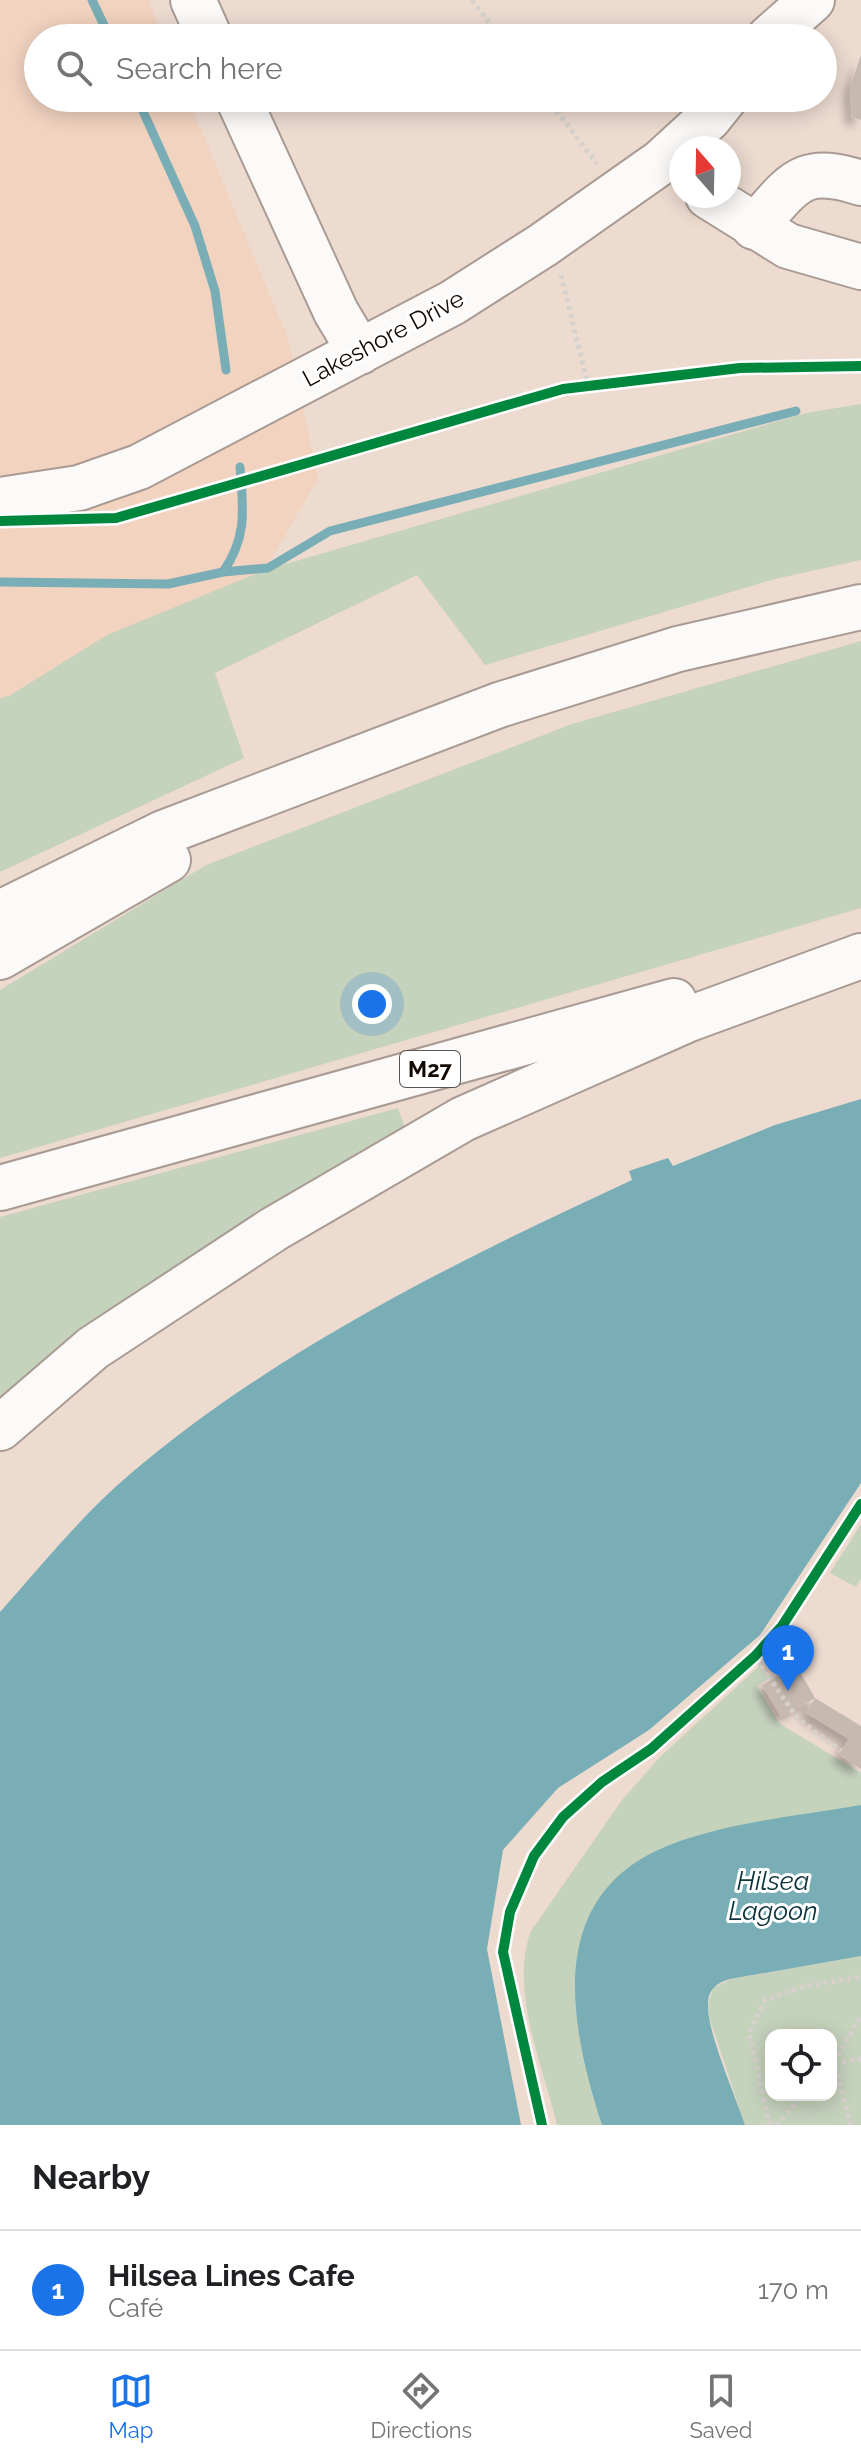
<!DOCTYPE html>
<html lang="en">
<head>
<meta charset="utf-8">
<style>
	:root { --surface:#fff; --page:#f6f6f6; --text:#202124; --muted:#757577; --line:#e0e0e0; --accent:#1a73e8 }
	body { margin:0; font-family:Raleway,sans-serif; background:var(--page); color:var(--text) }
	.controls { position:absolute; right:24px; bottom:24px; display:grid; overflow:hidden; border-radius:16px; box-shadow:0 4px 20px #0003 }
	.controls button { width:72px; height:72px; display:grid; place-items:center; padding:0; border:0; border-bottom:2px solid var(--line); background:var(--surface); color:var(--text); font:40px sans-serif }
	.compass { position:absolute; left:669px; top:136px; width:72px; height:72px; border-radius:50%; background:var(--surface); box-shadow:0 4px 20px #0003; rotate:340deg }
	.you { position:absolute; left:372px; top:1004px; width:28px; height:28px; margin:-20px; border:6px solid #fff; border-radius:50%; background:#1a73e8; box-shadow:0 0 0 12px #1a73e833 }
	.badge { display:grid; place-items:center; width:52px; height:52px; border-radius:50%; background:var(--accent); color:#fff; font-size:26px; font-weight:700 }
	.pin { position:absolute; translate:-50% -66px; filter:drop-shadow(0 2px 4px #0008) }
	.pin::after { content:''; position:absolute; top:42px; width:28px; height:24px; background:inherit; clip-path:polygon(0 0,100% 0,50% 100%) }
	.list { margin:0; padding:0; list-style:none }
	h2 { display:flex; justify-content:space-between; align-items:center; height:104px; margin:0; padding:0 32px; font-size:34px }
	h2 small { font-size:26px; font-weight:400; color:var(--muted) }
	.list li { display:grid; grid-template-columns:52px 1fr auto; gap:24px; align-items:center; box-sizing:border-box; height:120px; padding:0 32px; border-top:2px solid var(--line) }
	.list b { display:block; font-size:30px; white-space:nowrap }
	.list p { margin:0; font-size:26px; white-space:nowrap; color:var(--muted) }
	.list em { font-size:26px; font-style:normal; color:var(--muted) }
	.icon { flex:none; width:44px; height:44px; fill:none; stroke:currentColor; stroke-width:2; stroke-linecap:round; stroke-linejoin:round }
	.map { position:relative; flex:none; width:861px; height:2125px; overflow:hidden }
	.search { position:absolute; background:var(--surface); box-shadow:0 4px 20px #0003; left:24px; right:24px; top:24px; height:88px; display:flex; align-items:center; gap:20px; box-sizing:border-box; padding:0 28px; border-radius:44px; color:var(--muted); font-size:30px }
	.sheet { height:224px; background:var(--surface) }
	nav { display:flex; justify-content:space-around; align-items:center; box-sizing:border-box; height:112px; border-top:2px solid var(--line); background:var(--surface); font-size:22px; color:var(--muted) }
	nav a { display:grid; justify-items:center; gap:4px }
	nav .on { color:var(--accent) }
	.map>svg:first-child { display:block }
	.built { fill:#f2d3c0 }
	.green { fill:#c5d2bc; fill-rule:evenodd }
	.water { fill:#79aeb6 }
	.lines { fill:none; stroke-linecap:round; stroke-linejoin:round }
	.stream { stroke:#79aeb6; stroke-width:9 }
	.building { fill:#c6b9b0; filter:url(#shadow) }
	.minor-casing { stroke:#a99b93; stroke-width:48 }
	.highway-casing { stroke:#a99b93; stroke-width:48 }
	.path { stroke:#d6d1cd; stroke-width:5; stroke-dasharray:4 4; stroke-linecap:butt }
	.minor { stroke:#fcfaf8; stroke-width:44 }
	.highway { stroke:#fcfaf8; stroke-width:44 }
	.cycleway-casing { stroke:#fff; stroke-width:15 }
	.cycleway { stroke:#00873e; stroke-width:10 }
	.labels { text-anchor:middle; dominant-baseline:central; stroke-width:6; stroke-linejoin:round; paint-order:stroke }
	.shield { fill:#fff; stroke:#5a534f; stroke-width:2 }
	.shield-label { font-size:22px; font-weight:bold; fill:#130903 }
	.street-label { font-size:24px; fill:#130903; stroke:#fff }
	.water-label { font-size:26px; font-style:italic; fill:#0b333b; stroke:#fff }
</style>
</head>
<body>
<div class="map">
<svg width="861" height="2125" viewBox="0 0 861 2125">
	<defs>
		<filter id="shadow"><feDropShadow dx="-7" dy="7" stdDeviation="4" flood-color="#0004"/></filter>
	</defs>
	<rect width="100%" height="100%" fill="#eddbd0"/>
	<path class="built" d="M0,0h148l16,38h-126v60h150l101,243 29,138 -53,91 -242,170 -23,11z"/>
	<path class="green" d="M861,404v156l-86,19 -290,86 -68,-90 -202,98 29,85 -244,114v-174l9,-2 98,-61 158,-65 541,-157z
		M861,641v267l-861,250v-168l206,-125 366,-141z
		M398,1108l8,23 -406,277v-191z
		M861,1524v55l-5,8 -26,-14z
		M759,1666l10,12 -12,8 22,37 82,50v53l-209,44 22,255h-117c-14,-59 -48,-136 -26,-194l91,-131 39,-44z
		M861,1956v169h-116l-36,-108 -1,-12 5,-17 18,-9zM771,2035h60v60h-60z"/>
	<path class="water" d="M861,1099v384l-101,152 -111,95 -91,58 -55,62 -16,99 34,176h-521v-513c41,-46 82,-97 129,-137 148,-126 328,-214 503,-295l-3,-9 39,-13 5,8 102,-41z
		M861,1805v151l-131,23c-13,4 -22,10 -22,26 -1,27 28,92 37,120h-143c-31,-96 -58,-222 56,-275 61,-28 137,-33 203,-45z"/>
	<g class="lines">
		<path class="stream" d="M92,0l18,38
			M137,98l58,128 20,65 11,79
			M223,572l45,-4 62,-37 466,-120
			M0,582l168,2 55,-12c25,-36 20,-64 17,-105"/>
	</g>
	<path class="building" d="M861,55v65l-9,-3 -2,-29z
		M796,1665l19,33 -34,19 -19,-32z
		M815,1698l46,28v43l-22,-14 10,-16 -43,-26z"/>
	<g class="lines">
		<g class="minor-casing">
			<path id="minor" d="M193,0l17,38
				M769,38l43,-38
				M238,98l98,214 24,40
				M708,196l80,50 73,21
				M754,227c40,-43 46,-64 107,-44
				M0,500l79,-12 60,-21 313,-164 91,-58 118,-83 48,-44 16,-20"/>
		</g>
		<g class="highway-casing">
			<path id="highway" d="M0,913l163,-80 336,-128 179,-56 183,-42
				M0,957l168,-97
				M0,1188l674,-187
				M0,1428l93,-80 181,-119 189,-110 226,-100 172,-63"/>
		</g>
		<path class="path" d="M472,0l29,38
			M547,98l50,66
			M561,275l27,110
			M755,1656l42,62 44,33
			M834,2063l27,-48
			M770,2125l-21,-92 16,-33 40,-14 56,-9
			M776,2125l28,-30
			M851,2125l-17,-62 27,-4"/>
		<use href="#minor" class="minor"/>
		<use href="#highway" class="highway"/>
		<g class="cycleway-casing">
			<path id="cycleway" d="M0,521l116,-3 447,-129 177,-21 121,-2
				M542,2125l-39,-173 7,-40 24,-56 29,-39 39,-35 49,-33 104,-93 27,-30 79,-122"/>
		</g>
		<use href="#cycleway" class="cycleway"/>
	</g>
	<g class="labels">
		<rect class="shield" x="400" y="1051" width="60" height="36" rx="6"/>
		<g class="shield-label">
			<text x="430" y="1069">M27</text>
		</g>
		<g class="street-label">
			<text transform="translate(383 338) rotate(-28)">Lakeshore Drive</text>
		</g>
		<g class="water-label">
			<text x="773" y="1881">Hilsea<tspan x="773" dy="30">Lagoon</tspan></text>
		</g>
	</g>
</svg>
<div class="controls">
<button><svg class="icon" aria-label="locate" viewBox="0 0 24 24"><circle cx="12" cy="12" r="6"/><path d="M12 2v4M12 18v4M2 12h4M18 12h4"/></svg></button>
</div>
<svg class="compass" viewBox="-18 -18 36 36"><path d="M0-13l5 13h-10z" fill="#e53935"/><path d="M0 13l5-13h-10z" fill="#757577"/></svg>
<div class="you"></div>
<div class="pin badge" style="left:788px;top:1691px">1</div>
<div class="search"><svg class="icon" aria-label="search" viewBox="0 0 24 24"><circle cx="10" cy="10" r="6"/><path d="M15 15l6 6"/></svg>Search here</div>
</div>
<section class="sheet">
<h2>Nearby<small></small></h2>
<ul class="list">
<li><span class="badge">1</span><div><b>Hilsea Lines Cafe</b><p>Café</p></div><em>170 m</em></li>
</ul>
</section>
<nav>
<a class="on"><svg class="icon" aria-label="map" viewBox="0 0 24 24"><path d="M3 6l6-2 6 2 6-2v14l-6 2-6-2-6 2zM9 4v14M15 6v14"/></svg>Map</a>
<a><svg class="icon" aria-label="directions" viewBox="0 0 24 24"><path d="M12 3l9 9-9 9-9-9zM9 14v-3h6M13 9l2 2-2 2"/></svg>Directions</a>
<a><svg class="icon" aria-label="saved" viewBox="0 0 24 24"><path d="M7 4h10v16l-5-4-5 4z"/></svg>Saved</a>
</nav>
</body>
</html>
